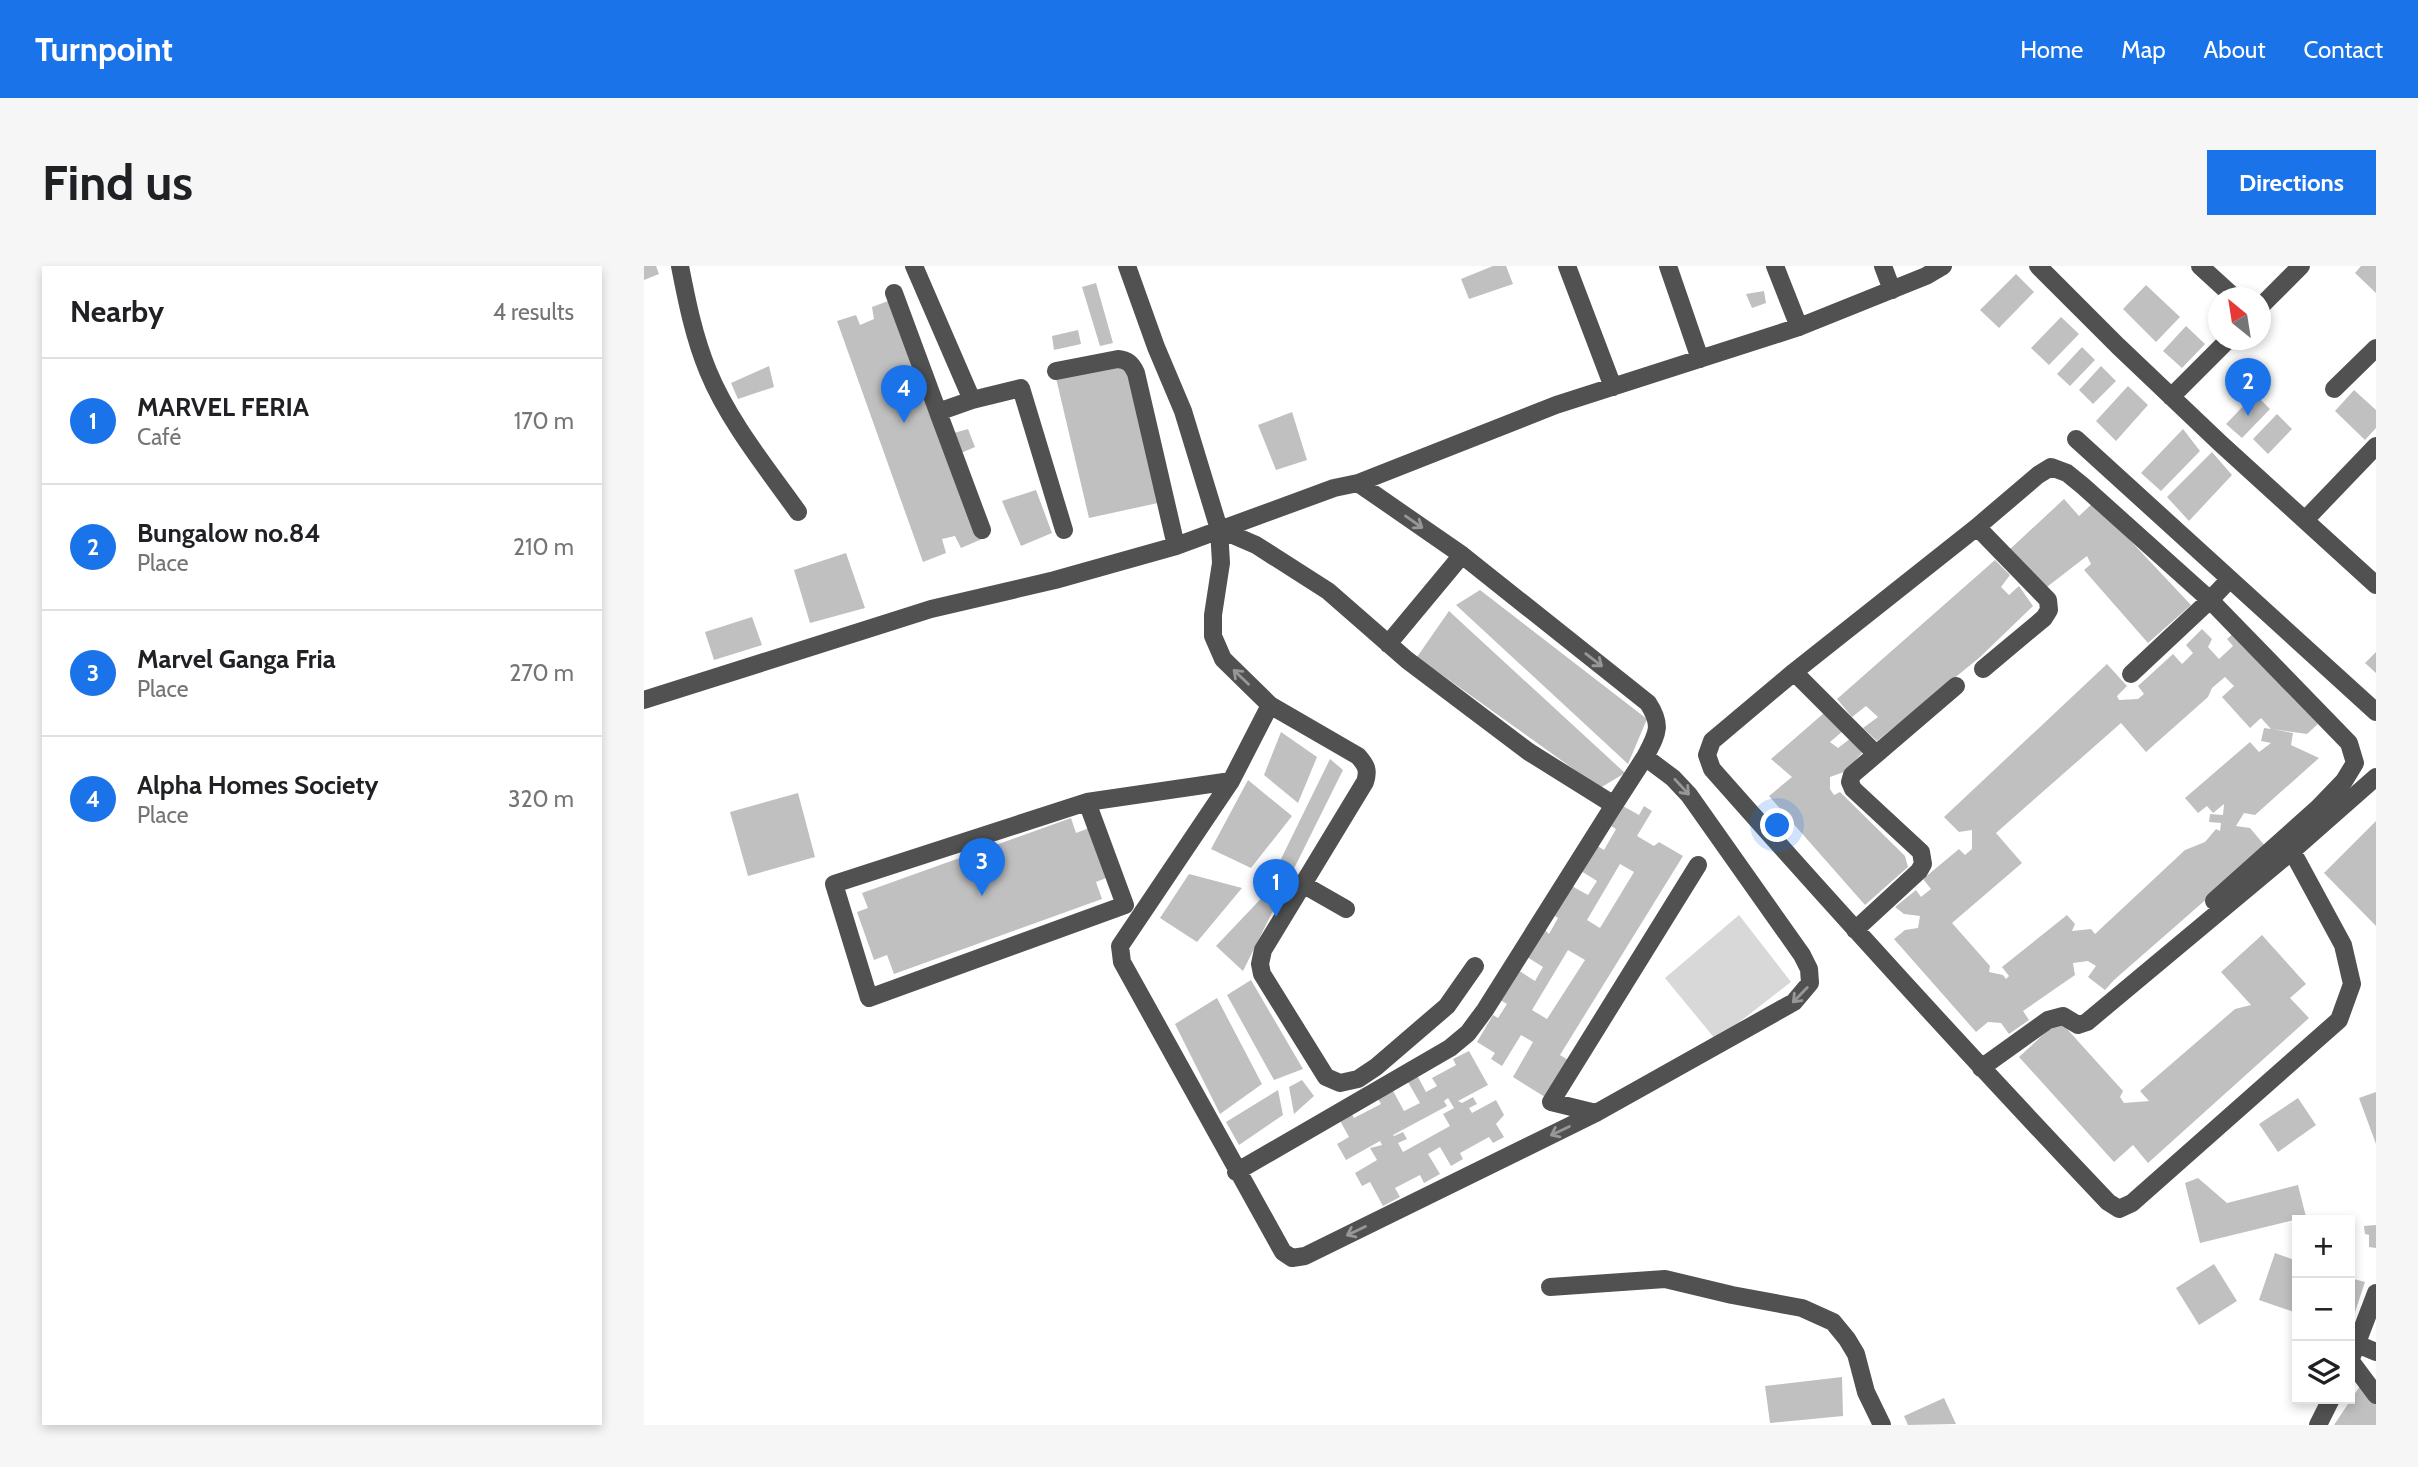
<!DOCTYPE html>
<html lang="en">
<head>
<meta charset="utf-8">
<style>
	:root { --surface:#fff; --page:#f6f6f6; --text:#202124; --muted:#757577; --line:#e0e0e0; --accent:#1a73e8 }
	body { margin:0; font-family:Cabin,sans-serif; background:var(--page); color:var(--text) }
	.controls { position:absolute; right:21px; bottom:21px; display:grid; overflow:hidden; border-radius:0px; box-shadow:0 4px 10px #0003 }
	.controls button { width:63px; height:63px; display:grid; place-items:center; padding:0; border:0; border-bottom:2px solid var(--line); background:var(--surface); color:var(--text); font:35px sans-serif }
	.compass { position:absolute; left:1564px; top:21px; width:63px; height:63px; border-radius:50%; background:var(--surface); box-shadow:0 4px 10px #0003; rotate:330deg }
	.you { position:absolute; left:1134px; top:560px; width:24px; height:24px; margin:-18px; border:5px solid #fff; border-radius:50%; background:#1a73e8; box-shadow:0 0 0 10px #1a73e833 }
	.badge { display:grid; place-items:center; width:46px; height:46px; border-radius:50%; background:var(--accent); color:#fff; font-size:23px; font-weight:700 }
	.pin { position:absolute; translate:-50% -58px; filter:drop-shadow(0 2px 4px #0008) }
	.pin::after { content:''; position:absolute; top:37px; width:24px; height:21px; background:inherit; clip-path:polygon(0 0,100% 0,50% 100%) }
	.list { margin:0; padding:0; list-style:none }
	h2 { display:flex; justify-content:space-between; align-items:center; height:91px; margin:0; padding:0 28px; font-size:30px }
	h2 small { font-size:23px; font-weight:400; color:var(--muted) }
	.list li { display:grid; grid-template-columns:46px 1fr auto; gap:21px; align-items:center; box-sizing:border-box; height:126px; padding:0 28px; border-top:2px solid var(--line) }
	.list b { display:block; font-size:26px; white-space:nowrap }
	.list p { margin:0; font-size:23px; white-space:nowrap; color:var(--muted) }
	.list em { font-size:23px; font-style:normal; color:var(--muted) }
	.icon { flex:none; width:38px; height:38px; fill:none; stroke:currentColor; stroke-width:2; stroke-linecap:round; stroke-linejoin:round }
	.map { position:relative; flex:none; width:1732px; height:1159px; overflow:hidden; border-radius:0px }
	header { display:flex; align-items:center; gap:42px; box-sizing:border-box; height:98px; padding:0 35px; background:var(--accent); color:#fff }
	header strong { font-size:33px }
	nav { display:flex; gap:38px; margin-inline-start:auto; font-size:24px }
	.intro { display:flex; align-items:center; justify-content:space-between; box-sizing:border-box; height:168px; padding:0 42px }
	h1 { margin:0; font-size:49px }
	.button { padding:18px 32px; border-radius:0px; background:var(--accent); color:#fff; font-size:24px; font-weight:700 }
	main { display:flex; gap:42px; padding:0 42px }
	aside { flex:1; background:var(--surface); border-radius:0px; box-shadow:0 4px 10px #0003 }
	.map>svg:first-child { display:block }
	.green { fill:#d8d8d8 }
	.building { fill:#c0c0c0; fill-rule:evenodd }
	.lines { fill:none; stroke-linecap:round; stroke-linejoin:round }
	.minor { stroke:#515151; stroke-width:18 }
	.oneway { stroke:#979797 }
</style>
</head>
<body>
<header>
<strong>Turnpoint</strong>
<nav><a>Home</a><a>Map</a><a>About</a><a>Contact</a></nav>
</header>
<div class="intro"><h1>Find us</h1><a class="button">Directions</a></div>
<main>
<aside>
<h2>Nearby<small>4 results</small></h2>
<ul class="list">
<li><span class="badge">1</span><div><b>MARVEL FERIA</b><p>Café</p></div><em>170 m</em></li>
<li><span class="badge">2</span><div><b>Bungalow no.84</b><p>Place</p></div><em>210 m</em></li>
<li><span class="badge">3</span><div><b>Marvel Ganga Fria</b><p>Place</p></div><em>270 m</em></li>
<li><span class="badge">4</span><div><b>Alpha Homes Society</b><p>Place</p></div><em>320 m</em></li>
</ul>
</aside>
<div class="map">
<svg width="1732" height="1159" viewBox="0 0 1732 1159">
	<rect width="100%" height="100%" fill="#fff"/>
	<path class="green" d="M1095,649l52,67 -75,58 -51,-62z"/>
	<path class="building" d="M0,0h12l3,8 -15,6z
		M849,0h13l7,18 -44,15 -8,-20z
		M1717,0h15v27l-21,-20z
		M1372,8l18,18 -35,36 -19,-18z
		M452,17l17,60 -13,3 -18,-59z
		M1502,19l34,32 -24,25 -33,-33z
		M1120,25l2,12 -14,5 -6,-14z
		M244,35l94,238 -21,9 -6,-12 -13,3 4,14 -23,9 -86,-241 19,-6 4,10 14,-6 -2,-12z
		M1417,51l18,17 -30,31 -18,-17z
		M1542,60l19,18 -23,24 -19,-17z
		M434,64l3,14 -27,6 -2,-14z
		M1438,81l13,13 -25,26 -13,-12z
		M482,98l32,139 -69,15 -33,-140z
		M125,100l5,21 -36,12 -7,-16z
		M1457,100l15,15 -23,23 -14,-14z
		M1484,120l20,19 -32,36 -20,-20z
		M1710,124l22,20v18l-11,12 -30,-29z
		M1611,128l15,15 -28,29 -16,-14z
		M648,146l15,48 -31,10 -18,-45z
		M1633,148l15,15 -24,25 -15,-15z
		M324,163l7,18 -14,6 -7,-20z
		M1539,163l17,22 -39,40 -20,-18z
		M1568,186l20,23 -43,46 -22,-24z
		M392,224l16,43 -31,13 -19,-45z
		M1420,233l15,17 15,-14 97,103 -43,38 -64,-73 7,-6 -4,-8 -44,34 -35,-39z
		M202,287l19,55 -55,15 -16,-53z
		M1351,294l15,15 -9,12 8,8 10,-9 14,20 -54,52 -102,83 -14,-13 15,-11 -12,-11 -14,11 -15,-18z
		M836,324l167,129 -19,45 -172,-159z
		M805,345l176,162 -25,15 -183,-131z
		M108,351l10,28 -48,15 -9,-28z
		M1558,363l10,10 -4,8 11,12 14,-13 -6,-7 9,-8 82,93 -11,10 -35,-5 21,4 -2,12 28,13 -64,57 -11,-2 -8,13 14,2 16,19 -152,133 -9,10 -17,-13 8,-11 -8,-5 -15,2 2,12 -52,36 6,9 -20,14 -8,-11 -13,-1 -12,10 -82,-93 11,-9 13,-2 2,-12 -16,-2 -9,-7 21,-17 5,7 10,-8 -8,-10 36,-30 6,6 7,-6v-19l-13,2 -15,-15 163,-153 20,22 -10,10 2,4 19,-1 6,-5 -6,-8 35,-32 9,10 11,-11 -7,-8zM1581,411l9,9 -12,11 28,31 11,-10 10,11 -7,-1 -3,13 10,2 -12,9 -9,-10 -65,56 13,15 9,-7 6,7 11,-9 -1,11 -13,-1 -1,8 12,1 -1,8 -4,-2 -11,13 -20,8 -90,84 -4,-5 -19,2 3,-7 -8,-9 -65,52 7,9 -3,3 -3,-4 -14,-3 1,-6 -38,-43 70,-60 -26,-30 125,-110 25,29 62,-55 4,-9z
		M1732,386v21l-11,-10z
		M1180,447l19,18 -13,11 8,6 13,-10 11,15 -18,19 -14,5v12l4,6 6,-3 65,64 3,11 -43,38 -96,-109 23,-19 -21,-18z
		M637,466l36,25 -19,46 -34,-28z
		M686,493l13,11 -100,201 -27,-25 58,-61 6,-24z
		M604,514l44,36 -41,52 -40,-19z
		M154,527l17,64 -67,19 -18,-64z
		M979,540l16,9 5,-9 8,5 -15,25 17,10 5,-4 24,14 -123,199 8,5 -23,37 -32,-20 20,-35 -12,-7 -19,31 -11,-7 4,-6 -18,-11 16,-27 5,3 9,-14 -7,-4 18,-30 17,11 8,-14 -16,-10 17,-28 5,5 9,-16 -6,-4 18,-29 18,10 9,-14 -16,-10 15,-26 8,5 12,-21 -5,-3zM976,598l14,8 -34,56 -13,-8zM924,684l17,10 -38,59 -15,-9z
		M427,552l5,15 13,-5 17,50 -10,4 6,17 -208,75 -7,-19 -13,5 -17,-48 11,-4 -6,-15z
		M1732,555v105l-52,-53z
		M545,608l53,14 -45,54 -37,-24z
		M1618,669l44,49 -16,14 19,20 -161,145 -15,-18 -19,17 -95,-105 40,-37 64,71 -3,6 4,6 25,-2 -9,-10 95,-82 16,-4 -30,-33z
		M607,714l52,89 -29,11 -47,-85z
		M573,732l45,86 -42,30 -45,-90z
		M825,785l19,34 -30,16 4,2 11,-6 4,7 -8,4 3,5 24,-13 8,15 -8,9 8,13 -11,6 -4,-6 -29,16 3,6 -12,7 -11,-19 -12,7 12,20 -16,9 -4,-8 -25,13 5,9 -17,9 -13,-24 -8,4 -7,-13 22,-13 -7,-12 12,-3 -2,-4 -34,19 -9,-16 12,-7 -11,-20 12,-6 4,7 27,-14 -4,-7 15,-8 12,22 16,-8 -12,-21 10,-5 8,15 11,-6 -5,-8 24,-13 -3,-6zM804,832l6,10 -11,6 7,12 -47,26 -5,-9 9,-4 -4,-7 -9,4 -1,-1 54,-29 -3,-5z
		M658,814l12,16 -20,18 -5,-27z
		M634,824l5,25 -44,30 -13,-23z
		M1732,826v52l-17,-46z
		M1654,832l18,27 -38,27 -19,-28z
		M1554,912l29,25 71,-18 8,32 -106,26 -15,-60z
		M1732,959v23l-7,-1v-12l-4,-1 -1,-8z
		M1631,987l22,8v52l-38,-13z
		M1570,998l23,37 -38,24 -23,-37z
		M1706,1012l15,4 -15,45z
		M1198,1111l1,39 -73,7 -5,-37z
		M1718,1117l14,19v23h-42z
		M1300,1132l12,26 -48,1 -4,-9z"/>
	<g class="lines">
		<path class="minor" d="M36,0c7,36 14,71 28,105 21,51 58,96 90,141
			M270,0l58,134 -34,12 44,118
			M483,0l29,81 27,64 36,118 2,34 -8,52v21l10,23 47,46 -39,76 -111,165 2,16 161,290 9,6 13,-2 291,-143 198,-111 16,-19 -1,-14 -7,-14 -113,-160 -16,-17 -28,-21c12,-23 18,-31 3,-54l-186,-148 -104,-72
			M923,0l46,121
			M1024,0l32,93
			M1131,0l24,61
			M1239,0l9,24
			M1394,0l80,80 102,97 156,142
			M1556,0l35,32
			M250,27l44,119
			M1616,41l41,-41
			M412,105l62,-12c10,1 14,5 18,14l40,173
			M1690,123l42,-41
			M1527,131l57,-57
			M328,134l49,-12 43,142
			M1432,173l300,273
			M1661,254l71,-74
			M1333,261l71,73 1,10 -5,8 -61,51
			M575,263l37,16 72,46 79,69 122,92 85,53 31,-48
			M744,378l74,-89
			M1150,406l183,-145 61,-52 13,-8 16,6 16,13 127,114 20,-21
			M1487,408l79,-74 139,143 6,20 -11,18 -26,27 -104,93
			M0,434l287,-91 124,-29 121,-34 158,-58 24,-5 198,-78 243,-78 127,-51 17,-10
			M626,439l88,51c8,9 11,14 7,26l-102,168 -3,14 2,10 64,103 14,6 18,-4 18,-12 71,-61 28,-40
			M1231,487l-81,-81 -82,69 -5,14 5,14c130,147 261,291 396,433l11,7 13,-6 207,-183 13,-36 -9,-39 -51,-94
			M443,536l38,103 -256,93 -35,-114z
			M443,536l144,-21
			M660,619l42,24
			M1211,664l64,-59 4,-7 -2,-12 -68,-63 -3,-7 2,-7 104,-89
			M1337,802l67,-48 15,-4 15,9 9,-3 205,-171 84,-74
			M952,847l-45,-11 147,-237
			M592,906l214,-124 18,-15 17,-23 129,-205
			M906,1021l115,-8 67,16 70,13 31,14 14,17 9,15 10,38 16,33
			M1713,1078l19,8
			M1706,1094l26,35
			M1706,1095l26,-68
			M1674,1159l13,-26"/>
	</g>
	<defs><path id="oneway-shaft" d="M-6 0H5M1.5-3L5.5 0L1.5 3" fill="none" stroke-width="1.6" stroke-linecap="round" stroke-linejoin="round" transform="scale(1.75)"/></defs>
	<g class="oneway">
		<use href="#oneway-shaft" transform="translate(770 256) rotate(35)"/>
		<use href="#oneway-shaft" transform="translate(950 394) rotate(38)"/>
		<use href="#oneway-shaft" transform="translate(597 411) rotate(-136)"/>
		<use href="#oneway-shaft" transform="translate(1038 521) rotate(47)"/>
		<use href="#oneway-shaft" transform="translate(1156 729) rotate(134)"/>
		<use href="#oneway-shaft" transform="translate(916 865) rotate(154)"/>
		<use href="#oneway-shaft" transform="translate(712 965) rotate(154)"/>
	</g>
</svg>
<div class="controls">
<button>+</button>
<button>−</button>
<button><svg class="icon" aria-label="layers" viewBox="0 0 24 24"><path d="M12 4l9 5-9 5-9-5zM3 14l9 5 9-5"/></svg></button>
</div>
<svg class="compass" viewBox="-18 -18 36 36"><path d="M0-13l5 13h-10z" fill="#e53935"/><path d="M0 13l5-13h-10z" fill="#757577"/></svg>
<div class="you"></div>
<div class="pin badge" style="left:632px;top:651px">1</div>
<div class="pin badge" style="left:1604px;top:150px">2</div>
<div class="pin badge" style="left:338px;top:630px">3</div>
<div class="pin badge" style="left:260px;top:157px">4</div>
</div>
</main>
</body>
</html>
